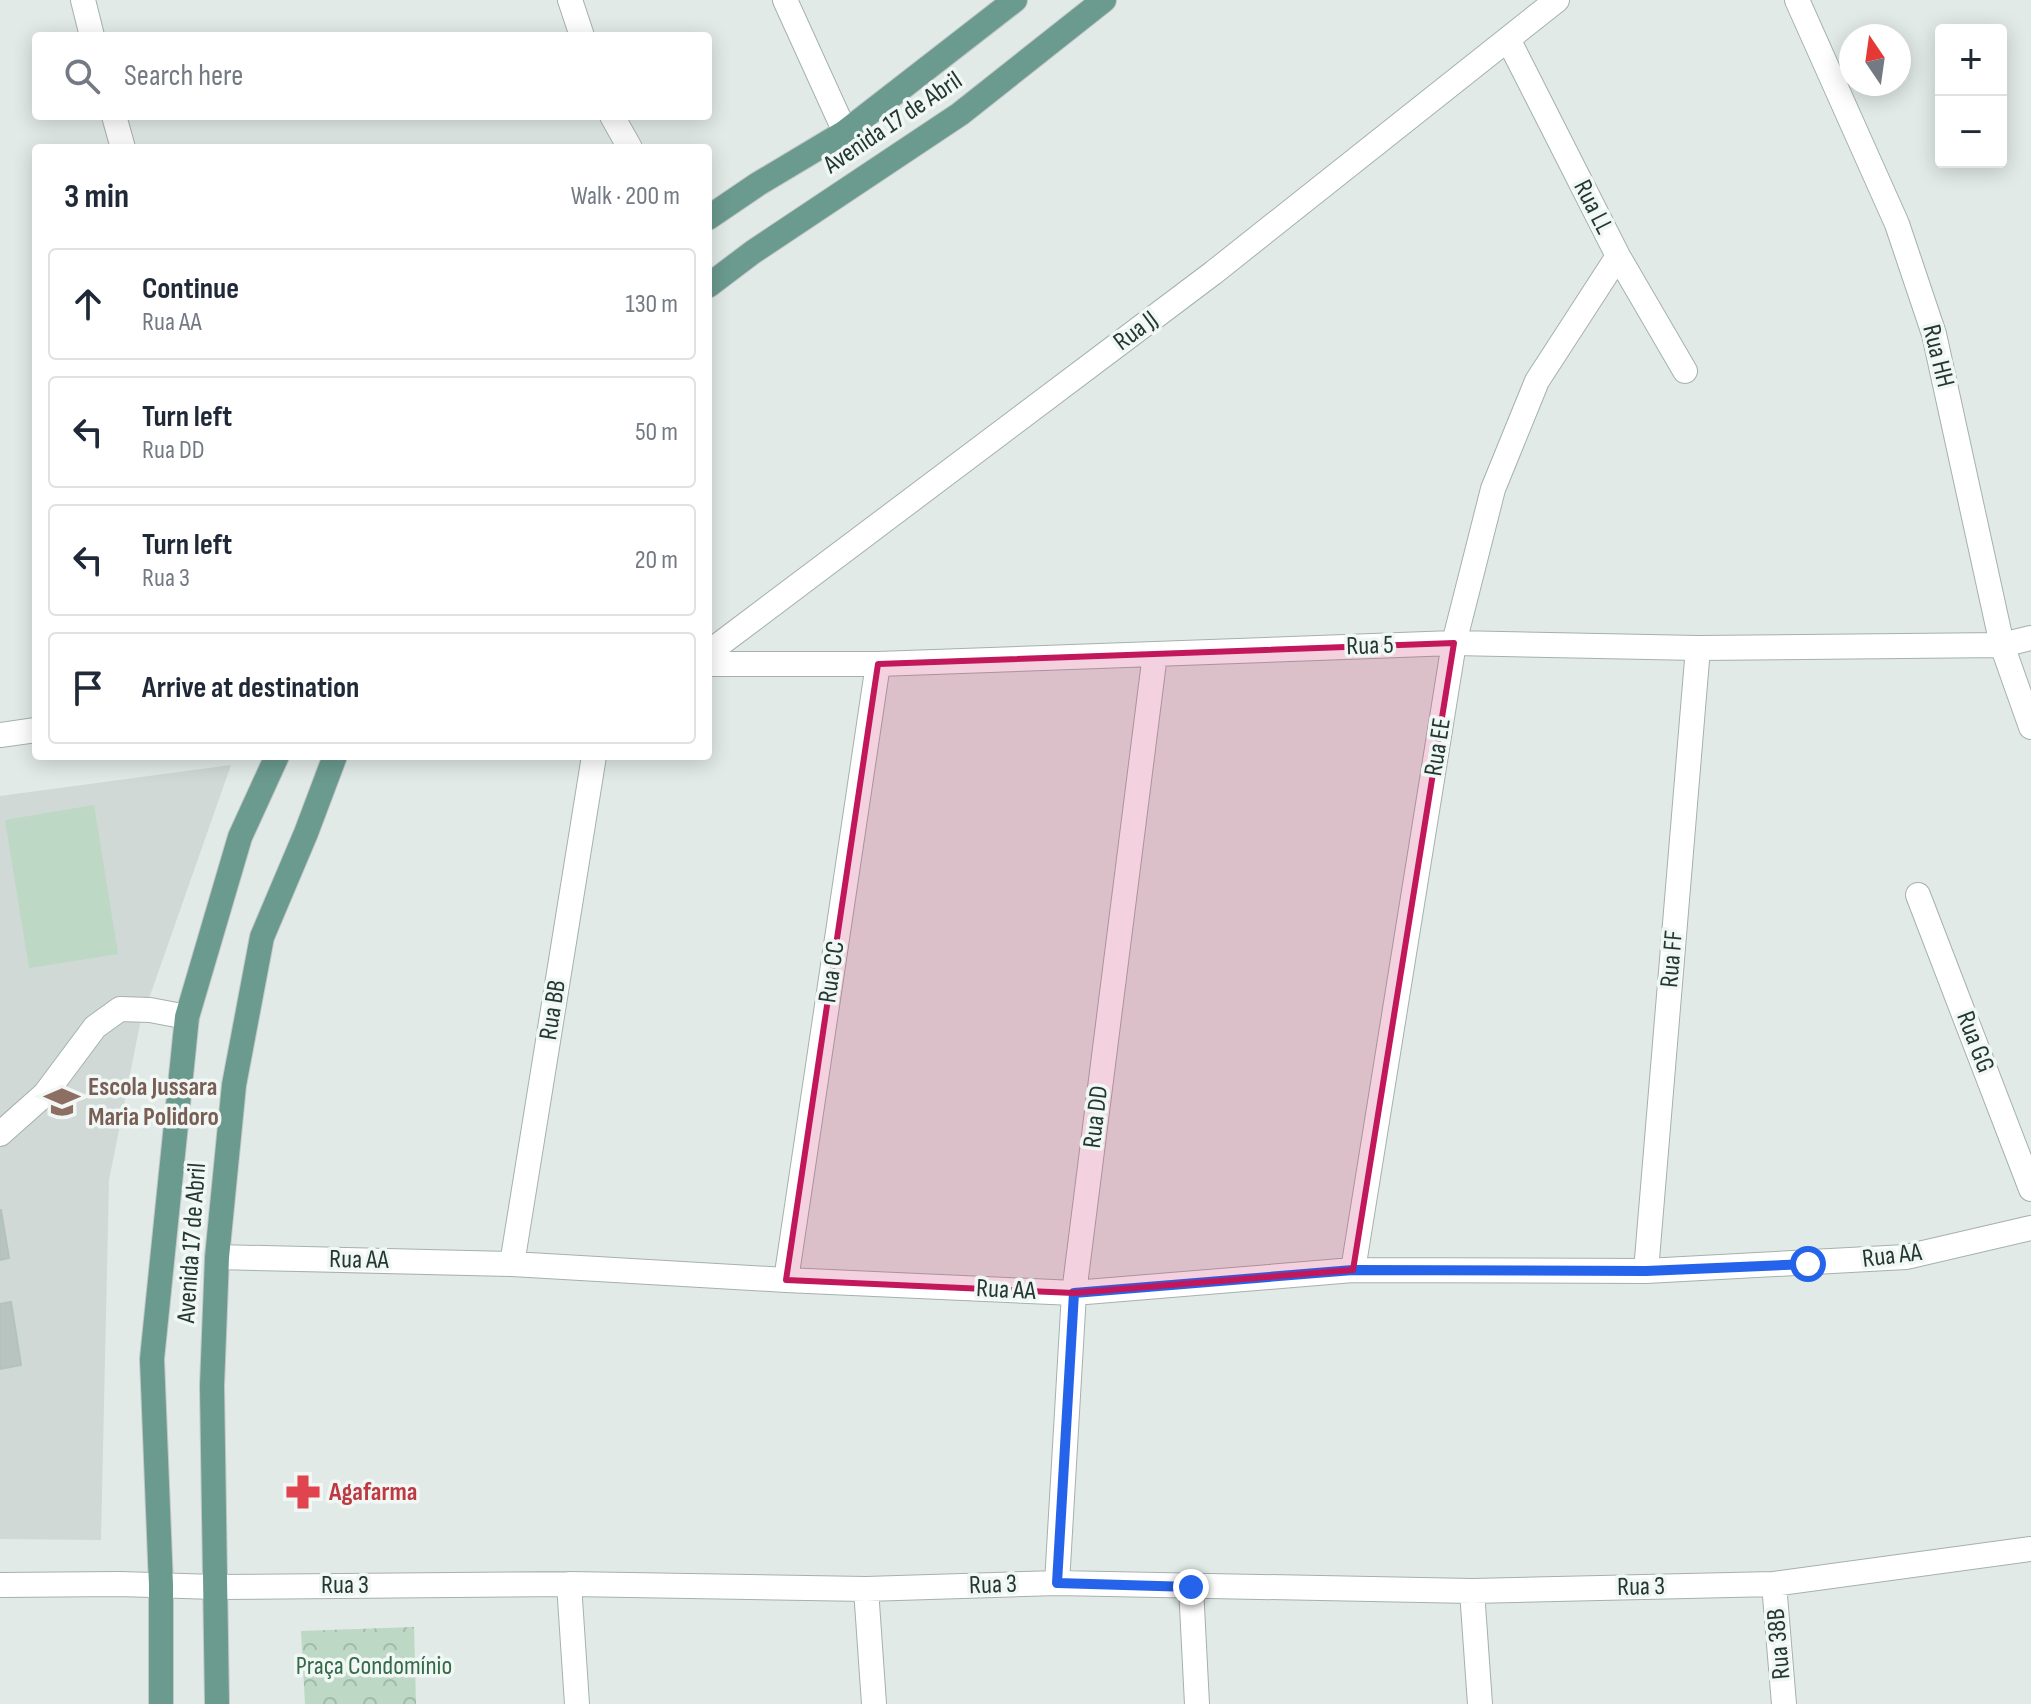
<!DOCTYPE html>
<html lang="en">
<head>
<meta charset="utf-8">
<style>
	:root { --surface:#fff; --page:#f2f2f3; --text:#1f2937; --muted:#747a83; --line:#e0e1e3 }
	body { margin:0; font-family:"Sofia Sans Condensed",sans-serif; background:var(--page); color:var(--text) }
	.controls { position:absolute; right:24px; top:24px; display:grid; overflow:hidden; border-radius:8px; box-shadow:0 4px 20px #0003 }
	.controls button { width:72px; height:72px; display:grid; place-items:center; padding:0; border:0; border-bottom:2px solid var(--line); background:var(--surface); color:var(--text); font:40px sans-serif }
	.compass { position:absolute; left:1839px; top:24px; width:72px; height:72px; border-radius:50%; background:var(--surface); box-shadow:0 4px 20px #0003; rotate:347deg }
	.stop { position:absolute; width:24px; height:24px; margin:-18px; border:6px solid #2563eb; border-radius:50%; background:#fff }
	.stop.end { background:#2563eb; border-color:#fff; box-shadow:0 2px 8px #0008 }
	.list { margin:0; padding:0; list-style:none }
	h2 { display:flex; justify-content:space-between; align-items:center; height:104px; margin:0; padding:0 32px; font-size:34px }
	h2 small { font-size:26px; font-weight:400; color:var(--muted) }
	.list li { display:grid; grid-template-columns:52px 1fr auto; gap:24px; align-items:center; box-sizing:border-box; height:112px; margin:0 16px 16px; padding:0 16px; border:2px solid var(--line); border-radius:8px }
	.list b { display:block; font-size:30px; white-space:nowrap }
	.list p { margin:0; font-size:26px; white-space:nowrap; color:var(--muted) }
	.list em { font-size:26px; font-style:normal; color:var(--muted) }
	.icon { flex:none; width:44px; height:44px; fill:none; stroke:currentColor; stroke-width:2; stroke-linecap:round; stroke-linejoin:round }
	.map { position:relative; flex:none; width:2031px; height:1704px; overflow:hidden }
	.search { position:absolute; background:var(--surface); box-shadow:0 4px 20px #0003; left:32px; top:32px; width:680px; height:88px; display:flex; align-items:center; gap:20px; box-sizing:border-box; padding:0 28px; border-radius:8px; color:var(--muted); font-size:30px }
	.panel { position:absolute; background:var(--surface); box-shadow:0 4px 20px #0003; left:32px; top:144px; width:680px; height:616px; border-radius:8px }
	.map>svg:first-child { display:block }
	.built { fill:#d0d9d5 }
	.forest { fill:url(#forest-crowns) }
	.pitch { fill:#bdd8c4 }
	.building { fill:#b7c4bf; stroke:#b4c2bd; stroke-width:2 }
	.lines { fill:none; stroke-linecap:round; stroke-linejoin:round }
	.minor-casing { stroke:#a5b1ad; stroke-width:26 }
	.major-casing { stroke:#c2c7c6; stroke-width:26 }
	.minor { stroke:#fff; stroke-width:24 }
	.major { stroke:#6b9a8e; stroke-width:24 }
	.route { stroke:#2563eb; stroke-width:10 }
	.marked { fill:#c2185b; fill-opacity:0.2; stroke:#c2185b; stroke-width:6; stroke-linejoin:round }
	.labels { text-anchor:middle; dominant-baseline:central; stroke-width:7; stroke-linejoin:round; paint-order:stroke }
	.street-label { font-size:26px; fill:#243833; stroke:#f1f7f4 }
	.education-label { font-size:26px; font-weight:bold; fill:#785e54; stroke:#f1f7f4; text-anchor:start }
	.health-label { font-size:26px; font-weight:bold; fill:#be3a42; stroke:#f1f7f4; text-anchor:start }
	.park-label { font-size:26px; fill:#336a48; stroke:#f1f7f4 }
</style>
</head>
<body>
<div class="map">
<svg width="2031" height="1704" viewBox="0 0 2031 1704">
	<defs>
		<pattern id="forest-crowns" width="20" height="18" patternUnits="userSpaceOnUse" patternTransform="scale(2)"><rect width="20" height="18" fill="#bdd8c4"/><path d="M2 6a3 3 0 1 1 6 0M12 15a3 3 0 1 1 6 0" fill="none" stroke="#a2baa9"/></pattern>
	</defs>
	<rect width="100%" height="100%" fill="#e1eae6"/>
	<path class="built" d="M231,765l-91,259 -31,156 -8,360 -101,-1v-743z"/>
	<path class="forest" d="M414,1627l2,77h-111l-4,-73z"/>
	<path class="pitch" d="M94,805l24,149 -89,14 -24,-148z"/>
	<path class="building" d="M0,1210h1l8,48 -9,2z
		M11,1302l10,63 -21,4v-65z"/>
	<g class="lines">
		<g class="minor-casing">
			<path id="minor" d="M83,0l9,36
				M570,0l12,36
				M785,0l60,132
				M1797,0l100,224 37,110 68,311 29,82
				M1508,39l110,217 67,115
				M114,116l9,32
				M612,116l18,32
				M708,653l505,-380 344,-273
				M708,664h170l576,-21 244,5 304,-3 29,-7
				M0,735l36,-5
				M1918,895l113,294
				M0,1134l45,-40 50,-67 25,-18 30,1 37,7
				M217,1257l295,7 274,16 288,13 279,-23 293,1 260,-14 125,-29
				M512,1264l82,-508
				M1353,1270l101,-627 39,-154 44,-108 81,-125
				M1646,1271l52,-623
				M786,1280l92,-616
				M1057,1583l17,-290 81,-639
				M569,1584l8,120
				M1774,1584l10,120
				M0,1585l120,-1 95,3 354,-3 297,5 191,-6 415,8 302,-7 257,-35
				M1191,1587l6,117
				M866,1589l8,115
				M1472,1591l8,113"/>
		</g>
		<g class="major-casing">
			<path id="major" d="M708,218l50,-34 87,-52 170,-132
				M708,286l45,-34 207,-138 144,-114
				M161,1704v-119l-9,-226 35,-342 53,-180 37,-81
				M217,1704l-5,-318 5,-129 17,-172 28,-148 44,-104 29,-77"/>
		</g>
		<use href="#minor" class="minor"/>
		<use href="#major" class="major"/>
	</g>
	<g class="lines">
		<path class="route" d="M1191,1587l-134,-4 17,-290 279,-23 293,1 162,-7"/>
	</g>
	<path class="marked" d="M1454,643l-101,627 -279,23 -288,-13 92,-616z"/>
	<defs>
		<g id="school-bare" transform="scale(2.76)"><path d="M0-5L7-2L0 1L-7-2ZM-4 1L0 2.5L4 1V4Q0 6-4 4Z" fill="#8d6e63" stroke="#f1f7f4" stroke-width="2.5" paint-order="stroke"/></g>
		<g id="pharmacy-bare" transform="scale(2.76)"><path d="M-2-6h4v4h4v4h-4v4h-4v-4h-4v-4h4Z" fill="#e0444e" stroke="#f1f7f4" stroke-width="2.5" paint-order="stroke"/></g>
	</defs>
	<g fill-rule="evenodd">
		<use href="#school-bare" x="62" y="1102"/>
		<use href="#pharmacy-bare" x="303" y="1492"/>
	</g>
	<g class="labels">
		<g class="street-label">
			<text transform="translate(893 123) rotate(-34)">Avenida 17 de Abril</text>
			<text transform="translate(1593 207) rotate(63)">Rua LL</text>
			<text transform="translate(1136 331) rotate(-37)">Rua JJ</text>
			<text transform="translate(1938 356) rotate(76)">Rua HH</text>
			<text transform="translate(1370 646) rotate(-2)">Rua 5</text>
			<text transform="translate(1438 747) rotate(-81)">Rua EE</text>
			<text transform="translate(1672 959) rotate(-85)">Rua FF</text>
			<text transform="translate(832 972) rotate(-82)">Rua CC</text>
			<text transform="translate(553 1010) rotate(-81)">Rua BB</text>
			<text transform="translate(1975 1042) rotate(69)">Rua GG</text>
			<text transform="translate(1096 1117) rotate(-83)">Rua DD</text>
			<text transform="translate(192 1243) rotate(-86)">Avenida 17 de Abril</text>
			<text transform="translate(1892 1256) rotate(-7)">Rua AA</text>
			<text transform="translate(359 1260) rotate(1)">Rua AA</text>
			<text transform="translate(1006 1290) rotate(3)">Rua AA</text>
			<text x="345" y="1585">Rua 3</text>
			<text transform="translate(993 1585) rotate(-2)">Rua 3</text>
			<text transform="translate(1641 1587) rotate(-1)">Rua 3</text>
			<text transform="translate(1779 1644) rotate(-95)">Rua 38B</text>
		</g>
		<g class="education-label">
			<text x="88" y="1087">Escola Jussara<tspan x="88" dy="30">Maria Polidoro</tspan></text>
		</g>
		<g class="health-label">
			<text x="329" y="1492">Agafarma</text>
		</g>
		<g class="park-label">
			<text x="374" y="1666">Praça Condomínio</text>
		</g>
	</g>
</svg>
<div class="controls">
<button>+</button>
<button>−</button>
</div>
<svg class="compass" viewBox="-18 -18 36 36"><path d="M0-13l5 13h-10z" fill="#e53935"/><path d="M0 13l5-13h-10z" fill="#747a83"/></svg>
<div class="stop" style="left:1808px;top:1264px"></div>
<div class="stop end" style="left:1191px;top:1587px"></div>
<div class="search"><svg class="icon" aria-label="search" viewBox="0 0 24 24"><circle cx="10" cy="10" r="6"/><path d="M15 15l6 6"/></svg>Search here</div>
<section class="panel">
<h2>3 min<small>Walk · 200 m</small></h2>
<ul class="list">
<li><svg class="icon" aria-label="ahead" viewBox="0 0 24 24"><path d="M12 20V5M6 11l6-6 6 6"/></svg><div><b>Continue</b><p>Rua AA</p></div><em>130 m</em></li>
<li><svg class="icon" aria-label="left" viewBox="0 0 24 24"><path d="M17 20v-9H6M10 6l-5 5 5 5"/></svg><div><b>Turn left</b><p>Rua DD</p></div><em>50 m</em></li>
<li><svg class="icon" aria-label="left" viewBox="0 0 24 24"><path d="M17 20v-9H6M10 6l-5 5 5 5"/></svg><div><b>Turn left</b><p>Rua 3</p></div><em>20 m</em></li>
<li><svg class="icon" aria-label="arrive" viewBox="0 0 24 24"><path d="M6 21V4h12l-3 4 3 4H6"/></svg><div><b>Arrive at destination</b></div></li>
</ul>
</section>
</div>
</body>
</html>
